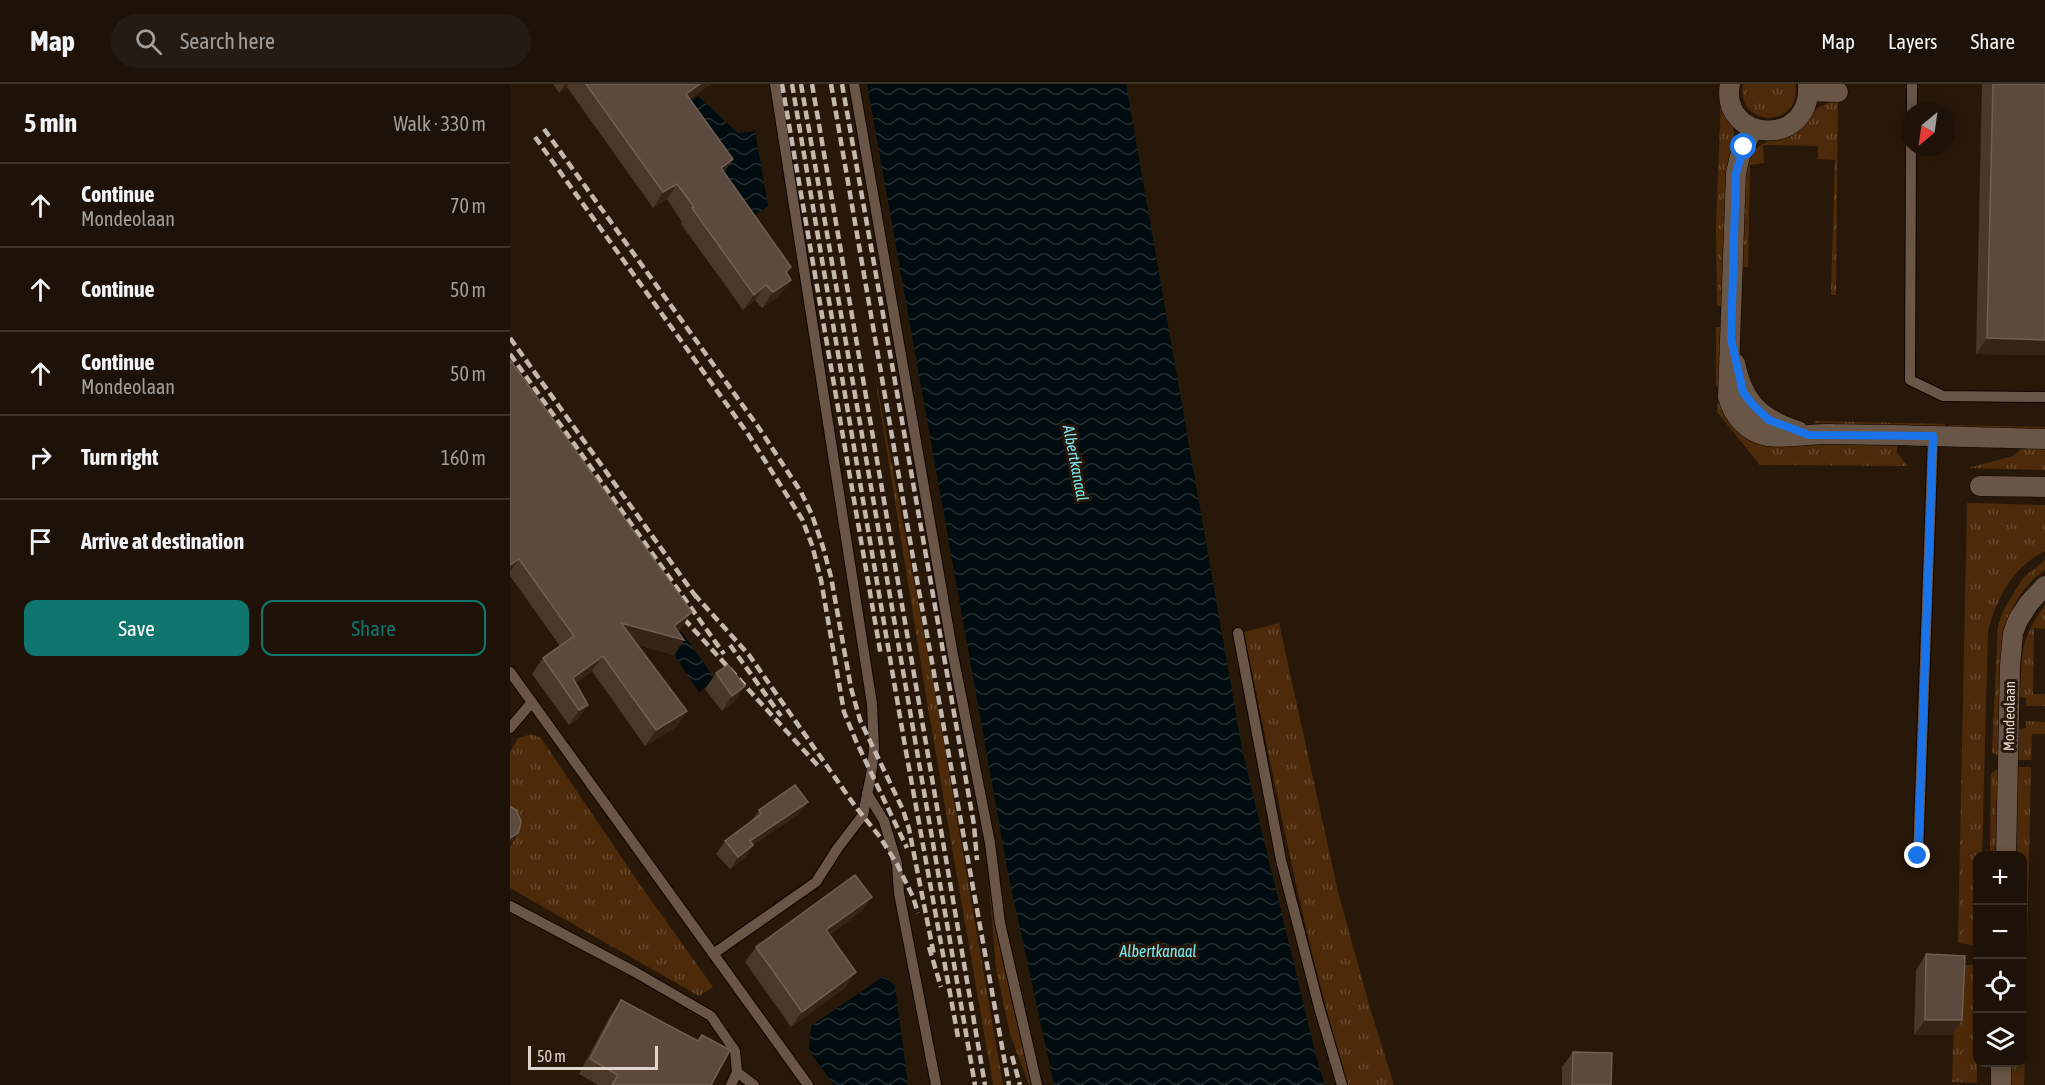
<!DOCTYPE html>
<html lang="en">
<head>
<meta charset="utf-8">
<style>
	:root { --surface:#1e1208; --page:#261b12; --text:#f1f3f6; --muted:#a19e9c; --line:#3c3229; --accent:#0f766e }
	body { margin:0; font-family:"Asap Condensed",sans-serif; background:var(--page); color:var(--text) }
	.controls { position:absolute; right:18px; bottom:18px; display:grid; overflow:hidden; border-radius:12px; box-shadow:0 3px 9px #0003 }
	.controls button { width:54px; height:54px; display:grid; place-items:center; padding:0; border:0; border-bottom:2px solid var(--line); background:var(--surface); color:var(--text); font:30px sans-serif }
	.compass { position:absolute; left:1391px; top:18px; width:54px; height:54px; border-radius:50%; background:var(--surface); box-shadow:0 3px 9px #0003; rotate:209deg }
	.scale { position:absolute; left:18px; bottom:15px; width:130px; box-sizing:border-box; padding-left:6px; border:3px solid #e1d6cd; border-top:0; font-size:16px; line-height:21px; white-space:nowrap; color:#e1d6cd; -webkit-text-stroke:4px #28180a; paint-order:stroke }
	.stop { position:absolute; width:18px; height:18px; margin:-14px; border:4px solid #1a73e8; border-radius:50%; background:#fff }
	.stop.end { background:#1a73e8; border-color:#fff; box-shadow:0 2px 6px #0008 }
	.list { margin:0; padding:0; list-style:none }
	h2 { display:flex; justify-content:space-between; align-items:center; height:78px; margin:0; padding:0 24px; font-size:26px }
	h2 small { font-size:20px; font-weight:400; color:var(--muted) }
	.list li { display:grid; grid-template-columns:39px 1fr auto; gap:18px; align-items:center; box-sizing:border-box; height:84px; padding:0 24px; border-top:2px solid var(--line) }
	.list b { display:block; font-size:22px; white-space:nowrap }
	.list p { margin:0; font-size:20px; white-space:nowrap; color:var(--muted) }
	.list em { font-size:20px; font-style:normal; color:var(--muted) }
	.actions { display:flex; gap:12px; padding:18px 24px }
	.actions a { flex:1; padding:14px 0; border:2px solid var(--accent); border-radius:12px; text-align:center; font-size:21px; color:var(--accent) }
	.actions .main { background:var(--accent); color:#fff }
	.icon { flex:none; width:33px; height:33px; fill:none; stroke:currentColor; stroke-width:2; stroke-linecap:round; stroke-linejoin:round }
	.map { position:relative; flex:none; width:1535px; height:1001px; overflow:hidden }
	header { display:flex; align-items:center; gap:36px; box-sizing:border-box; height:84px; padding:0 30px; background:var(--surface); border-bottom:2px solid var(--line) }
	header strong { font-size:28px }
	nav { display:flex; gap:33px; margin-inline-start:auto; font-size:21px }
	.search { width:420px; height:54px; background:var(--page); display:flex; align-items:center; gap:15px; box-sizing:border-box; padding:0 21px; border-radius:33px; color:var(--muted); font-size:22px }
	main { display:flex }
	aside { flex:1; background:var(--surface) }
	.map>svg:first-child { display:block }
	.grass { fill:url(#grass-tufts) }
	.water { fill:url(#water-waves) }
	.lines { fill:none; stroke-linecap:round; stroke-linejoin:round }
	.lane-casing { stroke:#100400; stroke-width:12 }
	.street-casing { stroke:#100400; stroke-width:21 }
	.lane { stroke:#695646; stroke-width:10 }
	.street { stroke:#695646; stroke-width:20 }
	.rail { stroke:#c3b8ae; stroke-width:4.5; stroke-dasharray:9 4.5; stroke-linecap:butt }
	.wall { fill:#4a392b }
	.shaded-wall { fill:#362517 }
	.building { fill:#5b4a3d; stroke:#706053; stroke-width:1.5 }
	.route { stroke:#1a73e8; stroke-width:8 }
	.labels { text-anchor:middle; dominant-baseline:central; stroke-width:6; stroke-linejoin:round; paint-order:stroke }
	.street-label { font-size:15px; fill:#e1d6cd; stroke:#28180a }
	.water-label { font-size:16px; font-style:italic; fill:#7beaf7; stroke:#28180a }
</style>
</head>
<body>
<header>
<strong>Map</strong>
<div class="search"><svg class="icon" aria-label="search" viewBox="0 0 24 24"><circle cx="10" cy="10" r="6"/><path d="M15 15l6 6"/></svg>Search here</div>
<nav><a>Map</a><a>Layers</a><a>Share</a></nav>
</header>
<main>
<aside>
<h2>5 min<small>Walk · 330 m</small></h2>
<ul class="list">
<li><svg class="icon" aria-label="ahead" viewBox="0 0 24 24"><path d="M12 20V5M6 11l6-6 6 6"/></svg><div><b>Continue</b><p>Mondeolaan</p></div><em>70 m</em></li>
<li><svg class="icon" aria-label="ahead" viewBox="0 0 24 24"><path d="M12 20V5M6 11l6-6 6 6"/></svg><div><b>Continue</b></div><em>50 m</em></li>
<li><svg class="icon" aria-label="ahead" viewBox="0 0 24 24"><path d="M12 20V5M6 11l6-6 6 6"/></svg><div><b>Continue</b><p>Mondeolaan</p></div><em>50 m</em></li>
<li><svg class="icon" aria-label="right" viewBox="0 0 24 24"><path d="M7 20v-9h11M14 6l5 5-5 5"/></svg><div><b>Turn right</b></div><em>160 m</em></li>
<li><svg class="icon" aria-label="arrive" viewBox="0 0 24 24"><path d="M6 21V4h12l-3 4 3 4H6"/></svg><div><b>Arrive at destination</b></div></li>
</ul>
<div class="actions"><a class="main">Save</a><a>Share</a></div>
</aside>
<div class="map">
<svg width="1535" height="1001" viewBox="0 0 1535 1001">
	<defs>
		<pattern id="grass-tufts" width="24" height="20" patternUnits="userSpaceOnUse" patternTransform="scale(1.5)"><rect width="24" height="20" fill="#4d2b0a"/><path d="M3 7l-1-3M5 7V3M7 7l1-3M15 17l-1-3M17 17v-4M19 17l1-3" fill="none" stroke="#66492c"/></pattern>
		<pattern id="water-waves" width="16" height="10" patternUnits="userSpaceOnUse" patternTransform="scale(1.5)"><rect width="16" height="10" fill="#000c0f"/><path d="M0 5q4-4 8 0t8 0" fill="none" stroke="#252f31"/></pattern>
	</defs>
	<rect width="100%" height="100%" fill="#28180a"/>
	<path class="grass" d="M1233,0h52c8,45 -60,45 -52,0z
		M1211,14c15,30 17,35 6,67l-3,141h-7l-1,-81z
		M1322,18h6l-2,193h-5l4,-135 -17,-1v-13l-55,-1 1,18 -14,2 -2,102h-5l2,-95c11,-35 20,-26 46,-40 11,-6 16,-14 24,-22 4,-4 11,-6 17,-8z
		M1206,243h7l-1,60h-6z
		M364,286l63,333 66,382h-10l-65,-377z
		M1207,319h6l4,13 170,29v8l11,13 -148,-1 -43,-53z
		M1305,337l130,3v3l-130,-4z
		M1439,341l96,2v2l-96,-2z
		M1513,364h22v22l-77,-2 45,-12z
		M1457,419l78,2v46c-32,16 -48,46 -57,80l-6,224 -4,1v85l-5,4 -15,-2z
		M1535,476v10c-22,15 -33,35 -40,59l-4,129 -9,-6 6,-127 6,-16 19,-31z
		M1535,521v24l-11,-1 -1,66h12v12h-19v-8l-6,-1c2,-41 -1,-57 25,-92z
		M769,539l59,269 32,116 24,77h-46c-45,-149 -73,-301 -104,-453z
		M1516,637l19,1v12h-13l-1,26h-13l1,-31 7,-1z
		M22,650l9,4 93,138 79,111 -14,9 -189,-108v-41l6,-10 -6,-14v-71l8,-14z
		M1490,683l-2,88 -8,1 1,-82z
		M1508,683h13l-6,270h-2l-1,-181 -6,-1z
		M477,776l45,225h-3l-19,-51 -14,-65z
		M1446,881h21v118l-25,-1z
		M1513,959h2l-1,42h-13v-22l11,-1z"/>
	<path class="water" d="M357,0h259l116,665 75,311 8,25h-271l-46,-212z
		M188,12l40,37 17,-2 13,75 -13,9 -76,-105z
		M170,546l36,50 -17,12 -34,-51z
		M374,892l11,10 13,99h-74l-25,-34 2,-25z"/>
	<g class="lines">
		<g class="lane-casing">
			<path id="lane" d="M344,0l99,571 37,188 10,80 37,162
				M1402,27v-27
				M1401,63l-1,233 33,16 102,1
				M728,549l43,227 38,147 23,78
				M0,588l298,413
				M0,644l22,-26
				M357,709l17,28 13,43 2,29 37,192
				M1408,772l15,-420
				M0,822l125,66 76,44 24,35 2,21 -6,13
				M203,870l103,-72 21,-33 26,-34 8,-40 3,-25 -2,-46 -97,-620
				M227,988l17,13"/>
		</g>
		<g class="street-casing">
			<path id="street" d="M1220,0c-11,59 83,65 78,0
				M1298,7l30,1
				M1243,44l-13,28 -4,17 -8,224c5,19 20,36 40,39 21,3 44,-3 65,-2 71,1 141,3 212,5
				M1225,279c8,39 25,56 63,68
				M1470,402l65,1
				M1496,772l4,-190 3,-33 5,-13 11,-17 16,-17
				M1491,1001v-23"/>
		</g>
		<use href="#lane" class="lane"/>
		<use href="#street" class="street"/>
		<path class="rail" d="M272,0l99,572
			M282,0l113,662 53,291
			M291,0l174,1001
			M302,0l173,1001
			M321,0l84,485 94,516
			M332,0l132,741 3,35
			M34,45l215,299 42,64 11,23 11,32 8,30 20,111 9,32 43,90 6,19 25,126
			M25,53l213,297 54,85 10,26 9,35 23,132 12,29 51,107
			M0,254l189,263
			M0,270l214,300
			M184,510l55,61 106,151 25,31 17,27 16,33 5,16
			M165,525l145,159
			M220,561l51,71
			M419,863l12,40
			M502,972l8,29"/>
	</g>
	<path class="wall" d="M43,0h158l-21,15 43,60 -9,13 67,108 -11,15 -18,13 -7,-8 -12,10 -62,-86 1,-2 -15,-23 -14,9 -86,-121 -8,6z
		M1472,0h63v271l-69,-1z
		M0,276l172,267 -5,4 7,9 -10,15 -36,-10 49,66 -11,16 -31,19 -53,-75 -16,12 12,22 -11,15 -8,5 -37,-51 11,-16 17,-12 -50,-70z
		M218,581l7,36 -13,10 -17,-22 11,-16z
		M298,718l-9,12 -46,31 -8,13 -15,11 -14,-15 9,-13 26,-19 8,-12z
		M351,828l-32,23 16,53 -54,39 -46,-65 11,-15z
		M1416,870l26,81h-38l2,-65z
		M111,916l77,41 4,-6 9,50h-113l-19,-11 31,-58z
		M1063,968l38,33h-49v-18z"/>
	<path class="shaded-wall" d="M55,0h4l-2,3 -8,6z
		M190,0h11l-36,25 11,-15z
		M223,75l-11,15 -1,-6z
		M167,100l-10,15 -14,9 10,-16z
		M281,196l-11,15 -18,13 11,-16z
		M256,201l-11,15 -12,10 11,-15z
		M1477,254l58,2v15l-69,-1z
		M9,475l-9,13v-7z
		M182,528l-10,15 -12,9 14,4 -10,15 -63,-17 10,-15 53,3z
		M93,572l-11,15 -26,20 7,-13z
		M235,602l-10,15 -13,10 10,-15z
		M78,621l-11,15 -8,5 10,-15z
		M177,627l-11,16 -31,19 11,-16z
		M298,718l-9,12 -58,39 9,-12z
		M8,749l-8,11v-6z
		M243,761l-8,13 -15,11 8,-12z
		M362,813l-11,15 -46,34 11,-16z
		M346,888l-11,16 -54,39 11,-15z
		M1415,936h37l-10,15h-38z"/>
	<path class="building" d="M76,0h114l-14,10 47,65 -12,9 70,99 -5,5 5,8 -18,12 -7,-7 -12,10 -62,-87 2,-1 -17,-23 -14,8z
		M1483,0h52v256l-58,-2z
		M0,276l182,252 -18,14 10,14 -63,-17 66,88 -31,19 -53,-74 -30,22 15,27 -9,5 -36,-52 31,-22 -55,-77 -9,6z
		M218,581l17,21 -13,10 -16,-23z
		M285,701l13,17 -58,39 3,4 -15,12 -13,-16 36,-27 -2,-4z
		M0,722l6,4 5,11 -1,6 -2,6 -8,5z
		M345,791l17,22 -46,33 30,42 -54,40 -46,-65z
		M1416,870l39,2 -3,64h-37z
		M111,916l77,41 4,-6 28,15 -19,35h-99l6,-10 -28,-16z
		M1063,968l39,1 -1,32h-39z"/>
	<g class="lines">
		<path class="route" d="M1234,63l-8,26 -5,166 12,53 10,13 16,15 40,15 124,1 -15,420"/>
	</g>
	<g class="labels">
		<g class="street-label">
			<text transform="translate(1499 632) rotate(-89)">Mondeolaan</text>
		</g>
		<g class="water-label">
			<text transform="translate(566 379) rotate(79)">Albertkanaal</text>
			<text x="648" y="867">Albertkanaal</text>
		</g>
	</g>
</svg>
<div class="controls">
<button>+</button>
<button>−</button>
<button><svg class="icon" aria-label="locate" viewBox="0 0 24 24"><circle cx="12" cy="12" r="6"/><path d="M12 2v4M12 18v4M2 12h4M18 12h4"/></svg></button>
<button><svg class="icon" aria-label="layers" viewBox="0 0 24 24"><path d="M12 4l9 5-9 5-9-5zM3 14l9 5 9-5"/></svg></button>
</div>
<svg class="compass" viewBox="-18 -18 36 36"><path d="M0-13l5 13h-10z" fill="#e53935"/><path d="M0 13l5-13h-10z" fill="#a19e9c"/></svg>
<div class="scale">50 m</div>
<div class="stop" style="left:1234px;top:63px"></div>
<div class="stop end" style="left:1408px;top:772px"></div>
</div>
</main>
</body>
</html>
